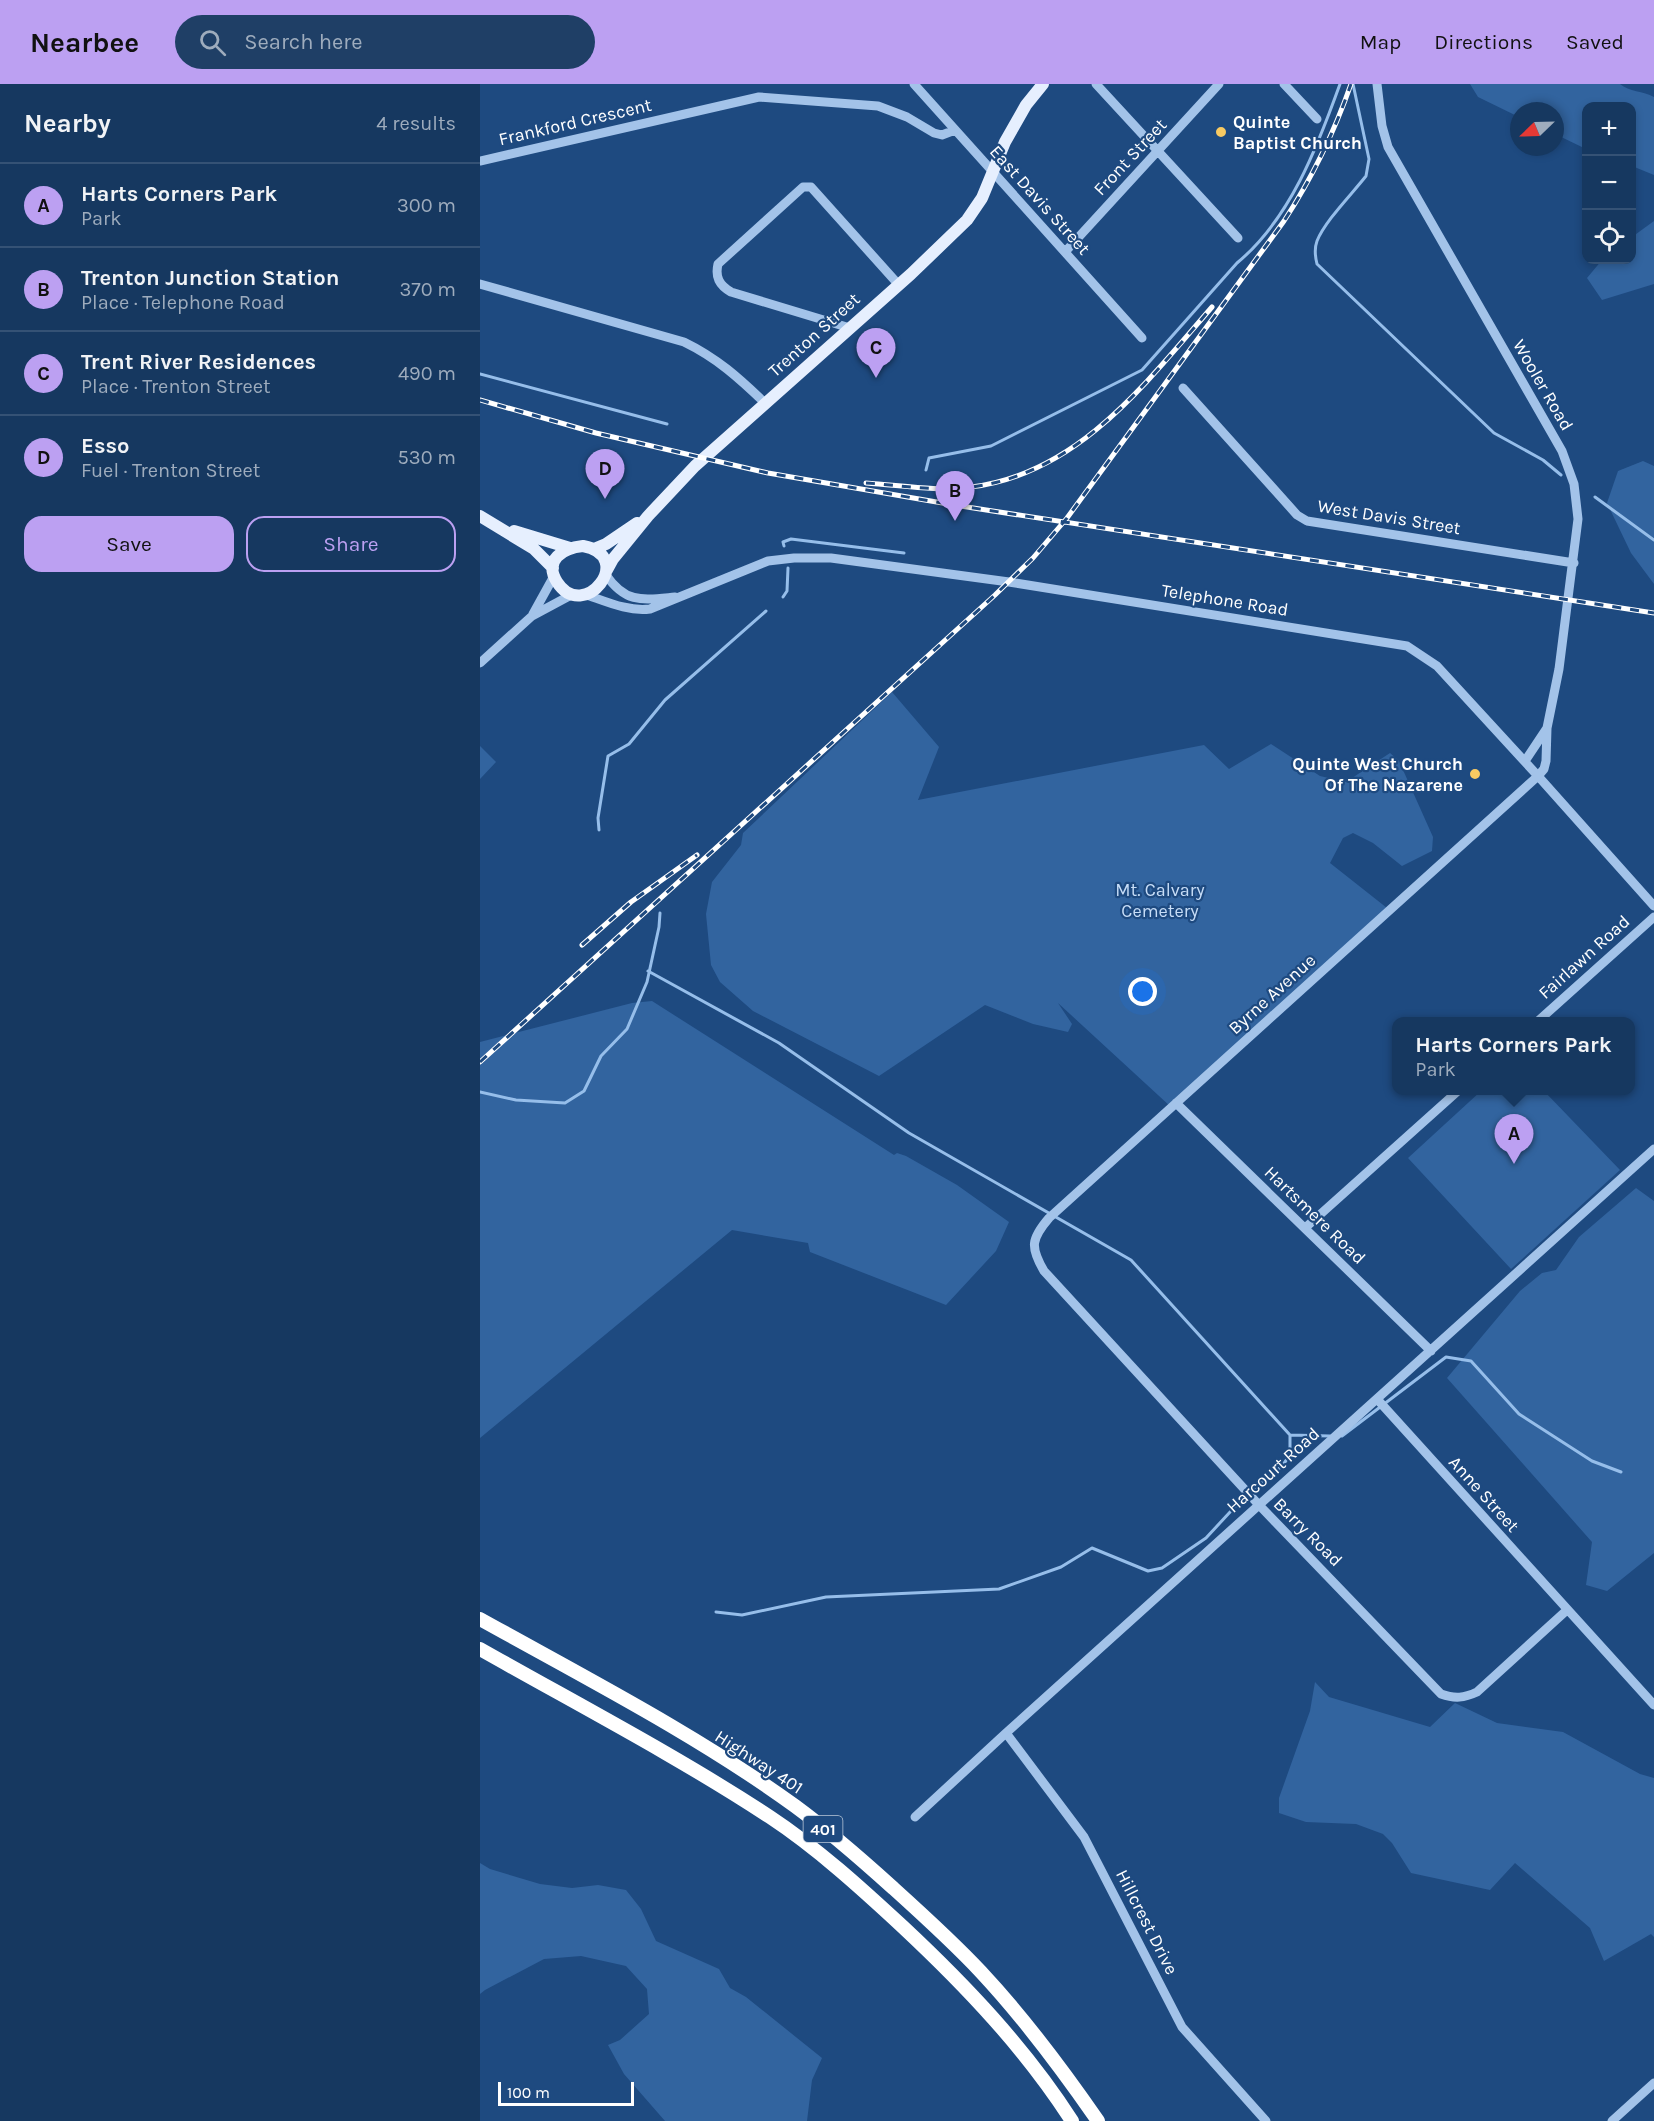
<!DOCTYPE html>
<html lang="en">
<head>
<meta charset="utf-8">
<style>
	:root { --surface:#163860; --page:#1f3f66; --text:#f1f3f6; --muted:#9eacbd; --line:#355275; --accent:#bca0f2 }
	body { margin:0; font-family:Karla,sans-serif; background:var(--page); color:var(--text) }
	.controls { position:absolute; right:18px; top:18px; display:grid; overflow:hidden; border-radius:12px; box-shadow:0 3px 9px #0003 }
	.controls button { width:54px; height:54px; display:grid; place-items:center; padding:0; border:0; border-bottom:2px solid var(--line); background:var(--surface); color:var(--text); font:30px sans-serif }
	.compass { position:absolute; left:1030px; top:18px; width:54px; height:54px; border-radius:50%; background:var(--surface); box-shadow:0 3px 9px #0003; rotate:247deg }
	.scale { position:absolute; left:18px; bottom:15px; width:136px; box-sizing:border-box; padding-left:6px; border:3px solid #fff; border-top:0; font-size:16px; line-height:21px; white-space:nowrap; color:#fff; -webkit-text-stroke:4px #1e4a80; paint-order:stroke }
	.you { position:absolute; left:663px; top:908px; width:21px; height:21px; margin:-15px; border:4px solid #fff; border-radius:50%; background:#1a73e8; box-shadow:0 0 0 9px #1a73e833 }
	.badge { display:grid; place-items:center; width:39px; height:39px; border-radius:50%; background:var(--accent); color:#111; font-size:20px; font-weight:700 }
	.pin { position:absolute; translate:-50% -50px; filter:drop-shadow(0 2px 3px #0008) }
	.pin::after { content:''; position:absolute; top:32px; width:21px; height:18px; background:inherit; clip-path:polygon(0 0,100% 0,50% 100%) }
	.popup { position:absolute; left:912px; top:933px; width:243px; height:78px; box-sizing:border-box; display:grid; place-content:center; border-radius:12px; background:var(--surface); filter:drop-shadow(0 2px 4px #0005); font-size:20px; white-space:nowrap; color:var(--muted) }
	.popup b { font-size:22px; color:var(--text) }
	.popup::after { content:''; position:absolute; left:50%; top:100%; margin-left:-12px; border:12px solid transparent; border-top-color:var(--surface) }
	.list { margin:0; padding:0; list-style:none }
	h2 { display:flex; justify-content:space-between; align-items:center; height:78px; margin:0; padding:0 24px; font-size:26px }
	h2 small { font-size:20px; font-weight:400; color:var(--muted) }
	.list li { display:grid; grid-template-columns:39px 1fr auto; gap:18px; align-items:center; box-sizing:border-box; height:84px; padding:0 24px; border-top:2px solid var(--line) }
	.list b { display:block; font-size:22px; white-space:nowrap }
	.list p { margin:0; font-size:20px; white-space:nowrap; color:var(--muted) }
	.list em { font-size:20px; font-style:normal; color:var(--muted) }
	.actions { display:flex; gap:12px; padding:18px 24px }
	.actions a { flex:1; padding:14px 0; border:2px solid var(--accent); border-radius:18px; text-align:center; font-size:21px; color:var(--accent) }
	.actions .main { background:var(--accent); color:#111 }
	.icon { flex:none; width:33px; height:33px; fill:none; stroke:currentColor; stroke-width:2; stroke-linecap:round; stroke-linejoin:round }
	.map { position:relative; flex:none; width:1174px; height:2037px; overflow:hidden }
	header { display:flex; align-items:center; gap:36px; box-sizing:border-box; height:84px; padding:0 30px; background:var(--accent); color:#111 }
	header strong { font-size:28px }
	nav { display:flex; gap:33px; margin-inline-start:auto; font-size:21px }
	.search { width:420px; height:54px; background:var(--page); display:flex; align-items:center; gap:15px; box-sizing:border-box; padding:0 21px; border-radius:33px; color:var(--muted); font-size:22px }
	main { display:flex }
	aside { flex:1; background:var(--surface) }
	.map>svg:first-child { display:block }
	.green { fill:#32649f }
	.lines { fill:none; stroke-linecap:round; stroke-linejoin:round }
	.stream { stroke:#96beea; stroke-width:3 }
	.minor { stroke:#a3c3e9; stroke-width:9 }
	.major { stroke:#e6effe; stroke-width:12 }
	.highway { stroke:#fff; stroke-width:14 }
	.rail-casing { stroke:#fff; stroke-width:5 }
	.rail { stroke:#1e4a80; stroke-width:3; stroke-dasharray:9; stroke-linecap:butt }
	.poi-dot { fill:#f8ca62; stroke:#1e4a80; stroke-width:2 }
	.labels { text-anchor:middle; dominant-baseline:central; stroke-width:4.5; stroke-linejoin:round; paint-order:stroke }
	.shield { fill:#1e4a80; stroke:#bcc9d9; stroke-width:1.5 }
	.shield-label { font-size:16px; font-weight:bold; fill:#fff }
	.street-label { font-size:18px; fill:#fff; stroke:#1e4a80 }
	.poi-label { font-size:18px; font-weight:bold; fill:#fff; stroke:#1e4a80; text-anchor:start }
	.park-label { font-size:18px; fill:#c7ddf7; stroke:#1e4a80 }
</style>
</head>
<body>
<header>
<strong>Nearbee</strong>
<div class="search"><svg class="icon" aria-label="search" viewBox="0 0 24 24"><circle cx="10" cy="10" r="6"/><path d="M15 15l6 6"/></svg>Search here</div>
<nav><a>Map</a><a>Directions</a><a>Saved</a></nav>
</header>
<main>
<aside>
<h2>Nearby<small>4 results</small></h2>
<ul class="list">
<li><span class="badge">A</span><div><b>Harts Corners Park</b><p>Park</p></div><em>300 m</em></li>
<li><span class="badge">B</span><div><b>Trenton Junction Station</b><p>Place · Telephone Road</p></div><em>370 m</em></li>
<li><span class="badge">C</span><div><b>Trent River Residences</b><p>Place · Trenton Street</p></div><em>490 m</em></li>
<li><span class="badge">D</span><div><b>Esso</b><p>Fuel · Trenton Street</p></div><em>530 m</em></li>
</ul>
<div class="actions"><a class="main">Save</a><a>Share</a></div>
</aside>
<div class="map">
<svg width="1174" height="2037" viewBox="0 0 1174 2037">
	<rect width="100%" height="100%" fill="#1e4a80"/>
	<path class="green" d="M990,0h150c9,8 23,7 34,13v78l-22,-9v-60h-46v43l-31,-15v-23h-36v6l-41,-20z
		M1174,137v63l-52,16 -15,-22 15,-18h30v-23z
		M1163,377l11,5v118l-23,-31 -24,-50 11,-32z
		M412,608l47,55 -21,53 286,-55 25,24 42,-25 49,32 26,6 44,-29 9,8 34,76 -1,14 -30,15 -29,-23 -20,-10 -10,5 -13,25 57,45 -216,199 -113,-104 14,21 -4,8 -35,-8 -48,-19 -106,71 -126,-65 -33,-29 -9,-17 -5,-51 6,-32 29,-37 2,-12z
		M0,662l16,16 -16,17z
		M172,917l242,154 3,-2 9,3 51,29 52,37 -13,29 -50,54 -136,-53 -2,-9 -76,-13 -252,208v-396l152,-39z
		M1001,1007h63l76,79 -109,99 -103,-111z
		M1156,1104l18,13v352l-47,38 -21,-6 6,-43 -145,-164 73,-87 22,-18 14,-3 23,-33z
		M835,1598l14,15 101,30 25,-24 42,20 66,9 77,42 14,4v159l-3,-3 -47,27 -14,-33 -75,-65 -25,27 -79,-17 -19,-30 -9,-9 -27,-10 -50,-2 -27,-9v-15l31,-87z
		M0,1779l10,6 50,15 32,4 26,-3 28,5 15,19 15,32 63,28 11,19 16,9 76,61 -10,22 -5,41h-142l-41,-47 -16,-29 12,-5 29,-26 -2,-25 -21,-23 -45,-10 -37,3 -59,31 -5,4z"/>
	<g class="lines">
		<path class="stream" d="M873,0l16,75 -3,17c-14,18 -41,45 -49,65 -3,8 -2,15 0,23l177,169 49,27 18,15
			M0,290l187,50
			M446,386l3,-12 62,-12 151,-76 95,-107c53,-44 80,-115 103,-179
			M1115,413l59,43
			M304,462l-1,-4 8,-3 113,14
			M303,513l4,-6 1,-23
			M119,746l-1,-12 10,-62 21,-12 36,-44 101,-89
			M168,887l131,72 130,90 222,127 159,175v20l-8,11 -39,32 -37,40 -44,30 -14,3 -56,-23 -31,19 -62,22 -173,8 -84,18 -26,-3
			M0,1008l36,8 49,3 19,-12 17,-35 26,-27 20,-47 12,-55 1,-14
			M810,1351l40,1
			M862,1352l104,-79 25,4 48,53 73,47 29,11"/>
		<path class="minor" d="M434,0l228,254
			M616,0l142,154
			M804,0l33,35
			M897,0l5,42 6,21 174,304 12,33 4,35 -19,150 -12,59 -1,33 -2,8 -6,7 -489,442c-18,21 -19,29 -5,53l215,234 182,189c14,5 23,4 36,-2l90,-82
			M0,77l279,-64 119,9 29,11 27,16 8,2 13,-5
			M585,168l154,-168
			M0,200l204,58c33,16 55,36 81,61
			M370,244l-119,-36c-12,-7 -16,-15 -13,-28l85,-77h8l87,97
			M703,304l106,118 8,9 10,6 267,42
			M126,491c20,29 37,25 69,22
			M104,510c21,7 44,18 66,15l118,-48 26,-3h37l178,24 398,64 30,20 101,110 116,130
			M53,530l21,-38
			M0,579l52,-47 41,-22
			M1045,677l22,-33
			M1057,938l117,-105
			M696,1019l255,248
			M825,1144l154,-138
			M897,1315l277,306
			M526,1649l78,104 98,190 84,94
			M435,1733l91,-84 648,-584
			M1132,2037l42,-38"/>
		<path class="major" d="M0,432l54,33 19,19
			M34,447l56,17
			M103,462c54,10 1,78 -26,36 -14,-22 6,-34 26,-36z
			M114,465l12,-5 31,-21
			M127,486l6,-11 35,-43 47,-50 216,-192 56,-54 15,-22 23,-56 21,-37 17,-21"/>
		<path class="highway" d="M0,1535c106,59 217,116 315,187 34,25 66,53 97,81 31,28 61,55 89,85 43,46 81,97 117,149
			M0,1565c97,55 197,107 290,168 47,31 92,72 133,110 63,59 122,121 169,194"/>
		<g class="rail-casing">
			<path id="rail" d="M0,316l116,33 172,40 186,32 700,108
				M386,399c34,2 70,9 105,4 107,-13 175,-104 241,-180
				M102,861l49,-43 66,-47
				M0,978l515,-467 38,-37 34,-40 217,-297c28,-43 50,-88 67,-137"/>
		</g>
		<use href="#rail" class="rail"/>
	</g>
	<g class="poi-dot">
		<circle cx="741" cy="48" r="6"/>
		<circle cx="995" cy="690" r="6"/>
	</g>
	<g class="labels">
		<rect class="shield" x="323.5" y="1732" width="39" height="26" rx="4.5"/>
		<g class="shield-label">
			<text x="343" y="1745">401</text>
		</g>
		<g class="street-label">
			<text transform="translate(95 38) rotate(-13)">Frankford Crescent</text>
			<text transform="translate(650 73) rotate(-47)">Front Street</text>
			<text transform="translate(560 116) rotate(48)">East Davis Street</text>
			<text transform="translate(334 251) rotate(-42)">Trenton Street</text>
			<text transform="translate(1063 301) rotate(60)">Wooler Road</text>
			<text transform="translate(909 433) rotate(9)">West Davis Street</text>
			<text transform="translate(745 516) rotate(9)">Telephone Road</text>
			<text transform="translate(1104 873) rotate(-42)">Fairlawn Road</text>
			<text transform="translate(792 910) rotate(-42)">Byrne Avenue</text>
			<text transform="translate(835 1131) rotate(44)">Hartsmere Road</text>
			<text transform="translate(793 1386) rotate(-42)">Harcourt Road</text>
			<text transform="translate(1004 1410) rotate(48)">Anne Street</text>
			<text transform="translate(828 1448) rotate(45)">Barry Road</text>
			<text transform="translate(279 1678) rotate(33)">Highway 401</text>
			<text transform="translate(667 1838) rotate(63)">Hillcrest Drive</text>
		</g>
		<g class="poi-label">
			<text x="753" y="38">Quinte<tspan x="753" dy="21">Baptist Church</tspan></text>
			<text x="983" y="680" text-anchor="end">Quinte West Church<tspan x="983" dy="21">Of The Nazarene</tspan></text>
		</g>
		<g class="park-label">
			<text x="680" y="806">Mt. Calvary<tspan x="680" dy="21">Cemetery</tspan></text>
		</g>
	</g>
</svg>
<div class="controls">
<button>+</button>
<button>−</button>
<button><svg class="icon" aria-label="locate" viewBox="0 0 24 24"><circle cx="12" cy="12" r="6"/><path d="M12 2v4M12 18v4M2 12h4M18 12h4"/></svg></button>
</div>
<svg class="compass" viewBox="-18 -18 36 36"><path d="M0-13l5 13h-10z" fill="#e53935"/><path d="M0 13l5-13h-10z" fill="#9eacbd"/></svg>
<div class="scale">100 m</div>
<div class="you"></div>
<div class="pin badge" style="left:1034px;top:1080px">A</div>
<div class="popup"><b>Harts Corners Park</b>Park</div>
<div class="pin badge" style="left:475px;top:437px">B</div>
<div class="pin badge" style="left:396px;top:294px">C</div>
<div class="pin badge" style="left:125px;top:415px">D</div>
</div>
</main>
</body>
</html>
